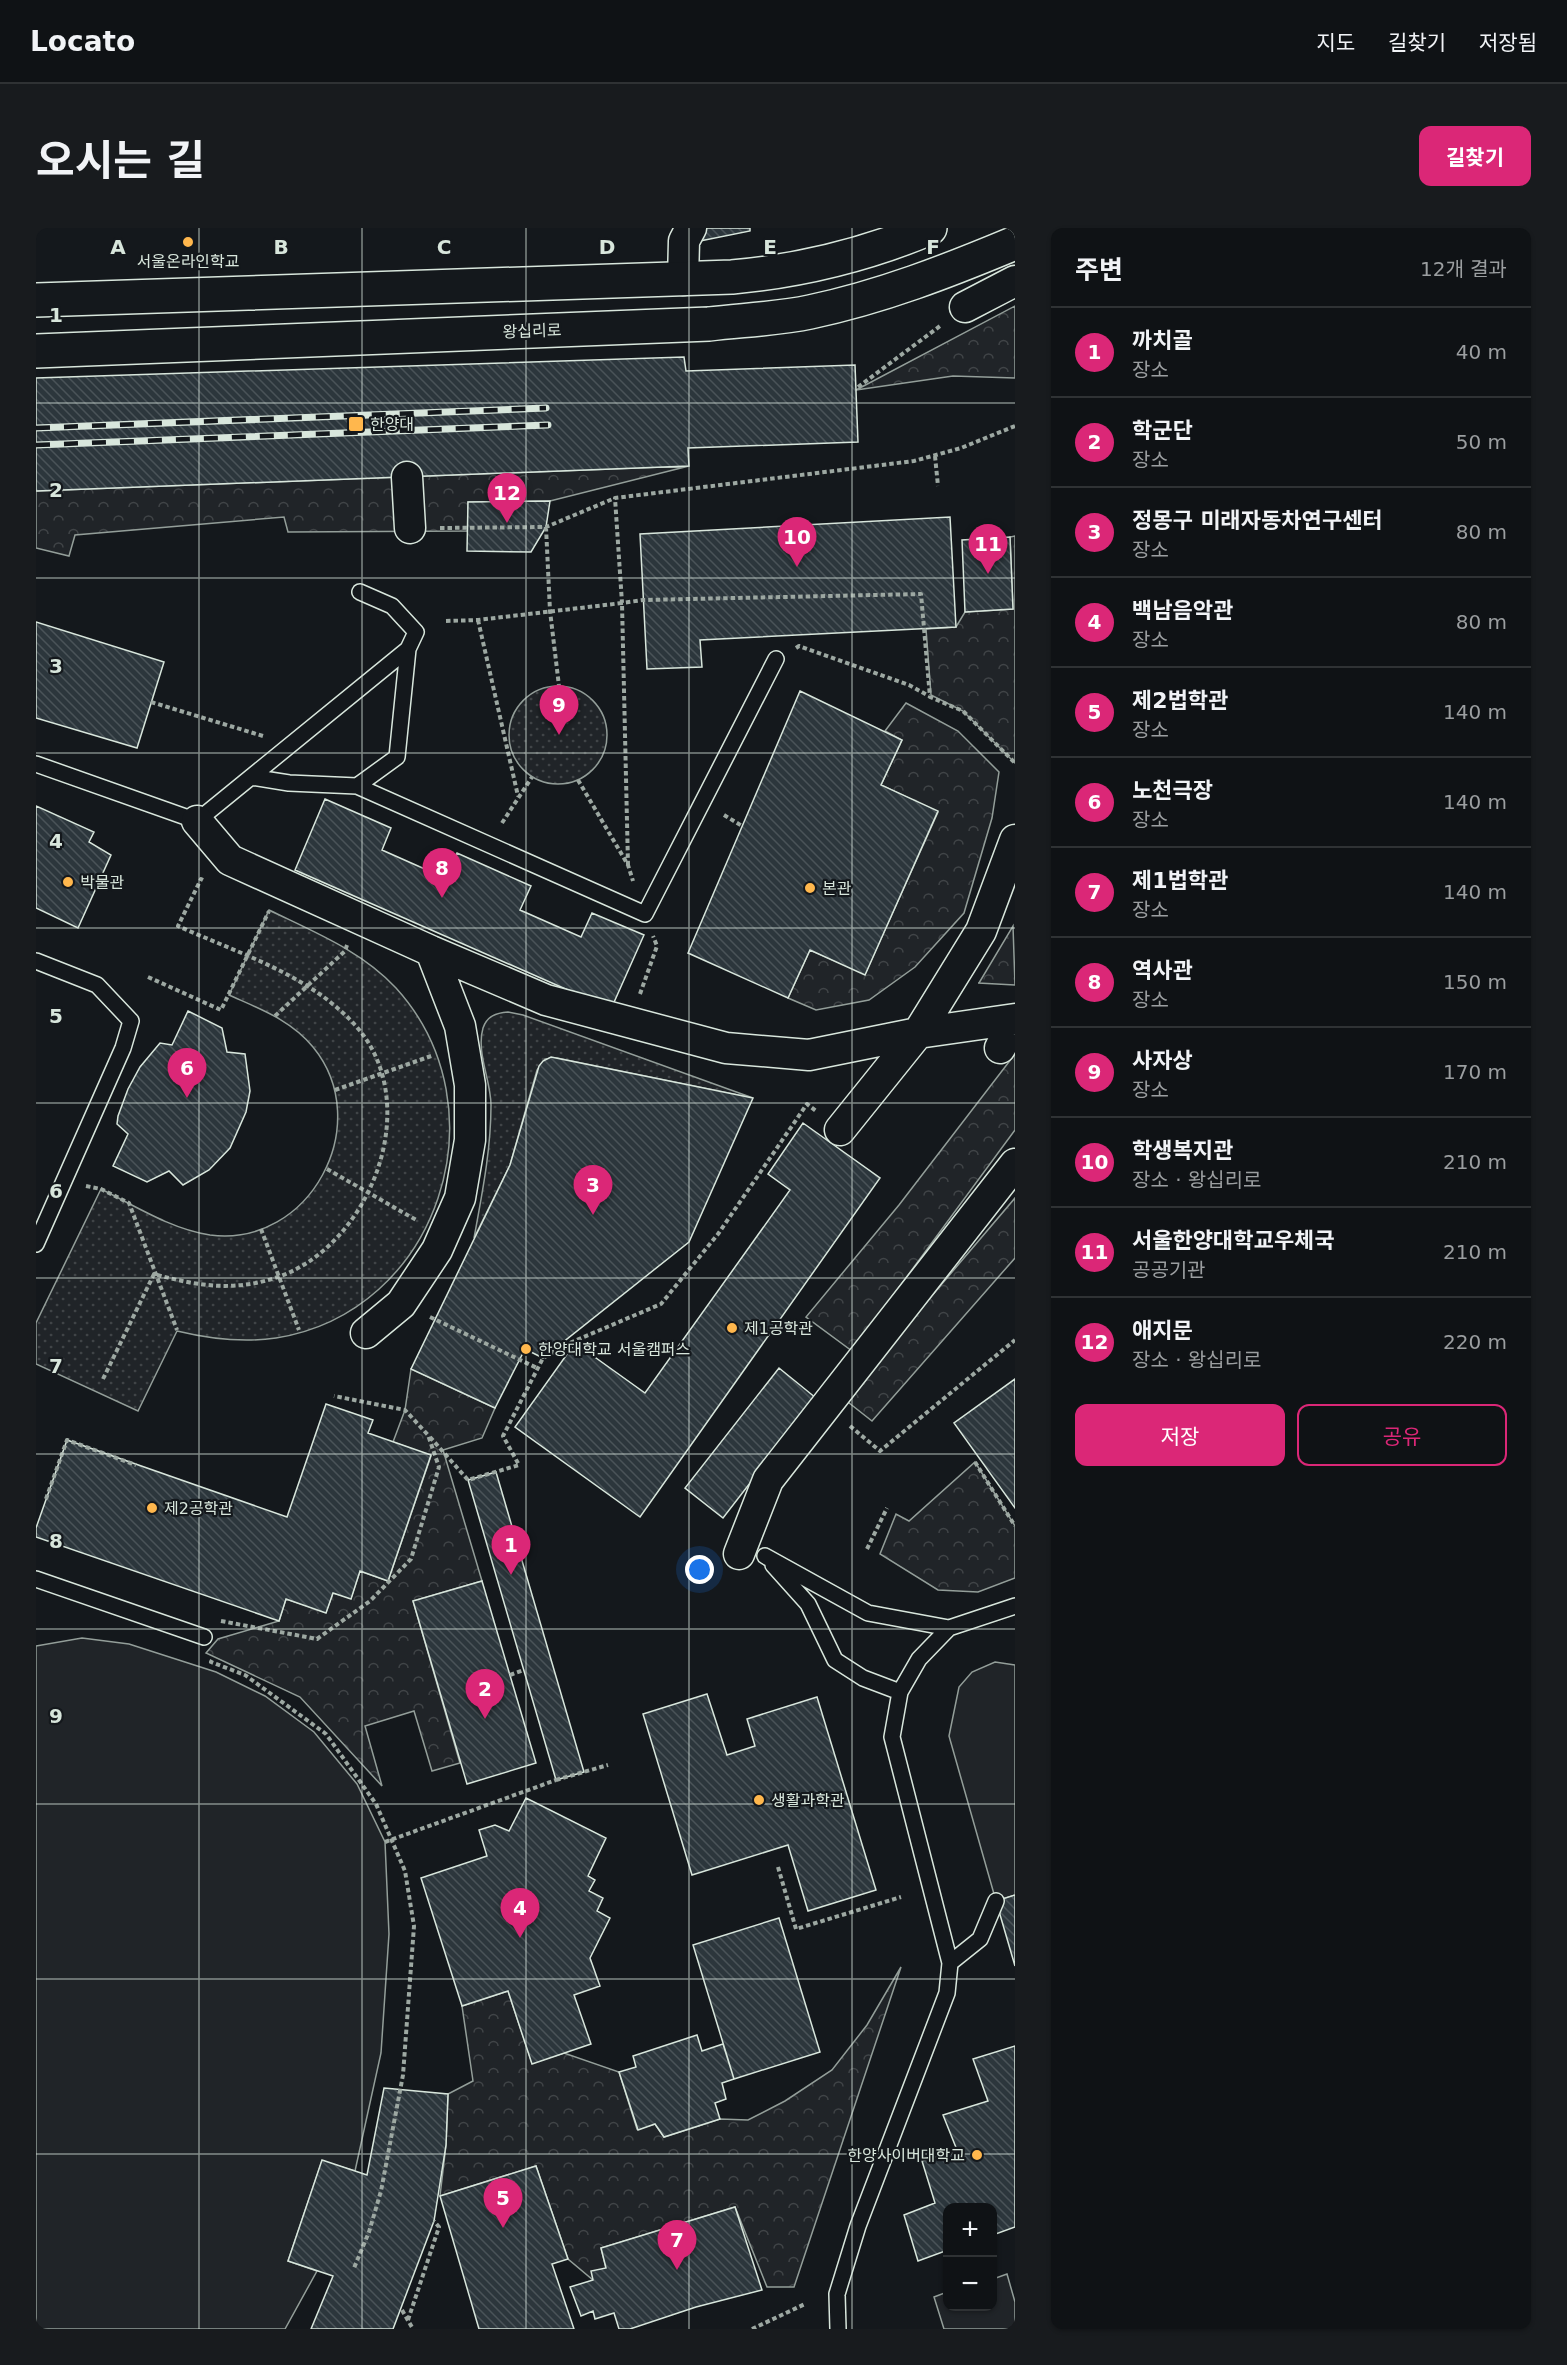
<!DOCTYPE html>
<html lang="ko">
<head>
<meta charset="utf-8">
<style>
	:root { --surface:#0f1215; --page:#181b1e; --text:#f1f3f6; --muted:#9b9ea0; --line:#2f3234; --accent:#db2777 }
	body { margin:0; font-family:"DejaVu Sans","Noto Sans KR",sans-serif; background:var(--page); color:var(--text) }
	.controls { position:absolute; right:18px; bottom:18px; display:grid; overflow:hidden; border-radius:12px; box-shadow:0 2px 4px #0004 }
	.controls button { width:54px; height:54px; display:grid; place-items:center; padding:0; border:0; border-bottom:2px solid var(--line); background:var(--surface); color:var(--text); font:30px sans-serif }
	.you { position:absolute; left:664px; top:1342px; width:21px; height:21px; margin:-15px; border:4px solid #fff; border-radius:50%; background:#1a73e8; box-shadow:0 0 0 9px #1a73e833 }
	.badge { display:grid; place-items:center; width:39px; height:39px; border-radius:50%; background:var(--accent); color:#fff; font-size:20px; font-weight:700 }
	.pin { position:absolute; translate:-50% -50px; filter:drop-shadow(0 2px 3px #0008) }
	.pin::after { content:''; position:absolute; top:32px; width:21px; height:18px; background:inherit; clip-path:polygon(0 0,100% 0,50% 100%) }
	.list { margin:0; padding:0; list-style:none }
	h2 { display:flex; justify-content:space-between; align-items:center; height:78px; margin:0; padding:0 24px; font-size:26px }
	h2 small { font-size:20px; font-weight:400; color:var(--muted) }
	.list li { display:grid; grid-template-columns:39px 1fr auto; gap:18px; align-items:center; box-sizing:border-box; height:90px; padding:0 24px; border-top:2px solid var(--line) }
	.list b { display:block; font-size:22px; white-space:nowrap }
	.list p { margin:0; font-size:20px; white-space:nowrap; color:var(--muted) }
	.list em { font-size:20px; font-style:normal; color:var(--muted) }
	.actions { display:flex; gap:12px; padding:18px 24px }
	.actions a { flex:1; padding:14px 0; border:2px solid var(--accent); border-radius:12px; text-align:center; font-size:21px; color:var(--accent) }
	.actions .main { background:var(--accent); color:#fff }
	.map { position:relative; flex:none; width:979px; height:2101px; overflow:hidden; border-radius:12px }
	header { display:flex; align-items:center; gap:36px; box-sizing:border-box; height:84px; padding:0 30px; background:var(--surface); border-bottom:2px solid var(--line) }
	header strong { font-size:28px }
	nav { display:flex; gap:33px; margin-inline-start:auto; font-size:21px }
	.intro { display:flex; align-items:center; justify-content:space-between; box-sizing:border-box; height:144px; padding:0 36px }
	h1 { margin:0; font-size:42px }
	.button { padding:15px 27px; border-radius:12px; background:var(--accent); color:#fff; font-size:21px; font-weight:700 }
	main { display:flex; gap:36px; padding:0 36px }
	aside { flex:1; background:var(--surface); border-radius:12px; box-shadow:0 2px 4px #0004 }
	.map>svg:first-child { display:block }
	.grass { fill:url(#grass-dots); stroke:#939e99; stroke-width:1.5 }
	.forest { fill:url(#forest-crowns); stroke:#939e99; stroke-width:1.5 }
	.park { fill:#202428; stroke:#939e99; stroke-width:1.5 }
	.building { fill:url(#building-back-hatch); stroke:#d8e6dc; stroke-width:1.5 }
	.lines { fill:none; stroke-linecap:round; stroke-linejoin:round }
	.lane-casing { stroke:#d8e6dc; stroke-width:18 }
	.street-casing { stroke:#d8e6dc; stroke-width:33 }
	.primary-casing { stroke:#d8e6dc; stroke-width:36 }
	.path { stroke:#9da8a2; stroke-width:4; stroke-dasharray:4.5 3; stroke-linecap:butt }
	.lane { stroke:#14181c; stroke-width:15 }
	.street { stroke:#14181c; stroke-width:30 }
	.primary { stroke:#14181c; stroke-width:33 }
	.rail-casing { stroke:#d8e6dc; stroke-width:7 }
	.rail { stroke:#14181c; stroke-width:4.5; stroke-dasharray:14; stroke-linecap:butt }
	.path-bridge { stroke:#9da8a2; stroke-width:4; stroke-dasharray:4.5 3; stroke-linecap:butt }
	.grid { fill:none; stroke:#d8e6dc; stroke-width:1.5; stroke-opacity:0.55 }
	.poi-dot { fill:#ffb74d; stroke:#14181c; stroke-width:2 }
	.labels { text-anchor:middle; dominant-baseline:central; stroke-width:4.5; stroke-linejoin:round; paint-order:stroke }
	.poi-label { font-size:16px; fill:#d8e6dc; stroke:#14181c; text-anchor:start }
	.street-label { font-size:16px; fill:#d8e6dc; stroke:#14181c }
	.grid-label { font-size:20px; text-anchor:middle; font-weight:bold; fill:#d8e6dc; stroke:#14181c; stroke-width:4.5; stroke-linejoin:round; paint-order:stroke }
</style>
</head>
<body>
<header>
<strong>Locato</strong>
<nav><a>지도</a><a>길찾기</a><a>저장됨</a></nav>
</header>
<div class="intro"><h1>오시는 길</h1><a class="button">길찾기</a></div>
<main>
<div class="map">
<svg width="979" height="2101" viewBox="0 0 979 2101">
	<defs>
		<pattern id="grass-dots" width="8" height="8" patternUnits="userSpaceOnUse" patternTransform="scale(1.5)"><rect width="8" height="8" fill="#202428"/><path d="M2 2h.1M6 6h.1" fill="none" stroke="#404447" stroke-width="1.8" stroke-linecap="round"/></pattern>
		<pattern id="forest-crowns" width="20" height="18" patternUnits="userSpaceOnUse" patternTransform="scale(1.5)"><rect width="20" height="18" fill="#202428"/><path d="M2 6a3 3 0 1 1 6 0M12 15a3 3 0 1 1 6 0" fill="none" stroke="#404447"/></pattern>
		<pattern id="building-back-hatch" width="6" height="6" patternUnits="userSpaceOnUse" patternTransform="scale(1.5)"><rect width="6" height="6" fill="#2c363c"/><path d="M-1 5l2 2M0 0l6 6M5-1l2 2" fill="none" stroke="#4a5358"/></pattern>
	</defs>
	<rect width="100%" height="100%" fill="#14181c"/>
	<path class="grass" d="M473 507a49 49 0 1 1 98 0a49 49 0 1 1-98 0Z
		M233,682c45,22 93,41 127,78 109,120 43,324 -120,350 -34,5 -66,1 -99,-7l-39,80 -102,-47v-41l65,-134c34,17 70,40 109,46 100,13 166,-111 103,-188 -22,-27 -53,-38 -84,-52z
		M472,784l15,3 230,83 -196,-40 -12,1 -8,11 -27,95 -36,73c8,-44 17,-88 17,-133 0,-24 -15,-53 -8,-77 4,-12 13,-15 25,-16z"/>
	<path class="forest" d="M979,78v72l-62,-2 -97,14z
		M653,238l-139,35 -82,1v29l-180,1 -4,-15 -209,18 -6,21 -33,-8v-57z
		M979,308v227l-52,-52 -32,-16 -5,-66 30,-2 9,-15 48,-3 -3,-72z
		M870,475l52,28 41,41 -7,46 -28,95 -49,54 -46,33 -53,10 -28,-12 22,-48 55,24 73,-162 -57,-27 21,-45 -17,-9z
		M977,698l2,59 -37,-2h1z
		M979,826v76l-163,221 -46,-34 93,-112z
		M979,970v60l-143,163 -28,-22z
		M375,1141l84,39 -13,30 -39,12 39,131 -69,20 47,162 -28,8 -18,-60 -49,15 17,60 -82,-89 -94,-44 12,-14 61,-18 7,-22 40,13 7,-19 18,5 9,-27 28,10 43,-125 -38,-14 12,-32z
		M939,1234l40,64v52l-37,14 -40,-2 -58,-36 16,-40 13,7z
		M865,1739l-107,320h-27l-32,-80 -134,41 5,20 -13,12 -25,-21 -32,-93 -96,30 6,-51 2,-51 25,-13 -11,-75 46,-15 24,72 32,-10 55,19 18,57 18,-5 9,13 56,-18 28,1 37,-19 47,-31 35,-45z"/>
	<path class="park" d="M46,1410l47,6 87,28 49,24 49,36 43,52 28,58 4,92 -8,119 -26,118 -33,-10 -34,100 29,10 -32,58h-249v-683z
		M959,1434l20,3v230l-19,6 -47,-165 10,-49 13,-15z
		M971,2046l8,28v27h-71l-10,-32 13,-5 1,14h45v-27z"/>
	<path class="building" d="M663,0h51v3l-55,11z
		M648,129l2,14 169,-6 3,77 -170,6 1,18 -653,25v-113z
		M514,273l-4,26 -15,25 -64,-1 1,-49z
		M914,289l6,110 -256,13 2,27 -55,2 -7,-135z
		M974,309l3,72 -48,3 -3,-72z
		M0,394l128,40 -27,86 -101,-30z
		M764,463l102,49 -21,45 57,26 -73,164 -55,-25 -22,48 -100,-45z
		M289,571l66,29 -9,22 63,28 12,-25 74,33 -11,24 61,27 11,-24 52,22 -33,74 -316,-139z
		M0,578l58,26 -5,10 22,13 -33,73 -42,-20z
		M152,783l34,17 5,24 18,2 5,37 -4,21 -16,36 -21,22 -26,15 -14,-14 -22,11 -34,-16 15,-32 -11,-10 1,-8 10,-27 12,-22 20,-24 12,2z
		M515,829l202,41 -64,144 -146,116 -18,-9 -30,59 -84,-39 99,-204 29,-99 4,-5z
		M767,895l77,55 -240,339 -125,-90 60,-84 70,50 145,-203 -22,-16z
		M743,1140l37,30 -93,120 -38,-30z
		M979,1151v129l-61,-85z
		M290,1176l47,16 -5,13 63,22 -43,126 -28,-10 -9,28 -18,-6 -7,20 -40,-14 -7,22 -243,-84v-9l31,-88 220,77z
		M460,1244l88,300 -28,8 -88,-300z
		M446,1353l54,182 -69,21 -54,-183z
		M671,1466l20,61 28,-9 -8,-27 70,-22 59,193 -68,21 -20,-66 -96,30 -49,-161z
		M490,1570l80,40 -18,38 7,4 -6,11 14,7 -6,13 13,7 -20,40 10,28 -26,9 17,49 -59,20 -24,-73 -46,15 -41,-128 66,-22 -8,-26 16,-5 14,6z
		M979,1667v71l-19,-65z
		M743,1690l41,134 -86,27 -41,-134z
		M661,1807l5,16 21,-7 11,35 -12,4 4,16 -11,4 5,16 -56,18 -9,-13 -17,6 -19,-58 17,-5 -3,-11z
		M979,1818v181l-22,8v-27h-45v42l-30,11 -14,-46 31,-12 -13,-42 35,-11 -14,-35 45,-14 -15,-42z
		M348,1860l64,6 -2,51 -12,76 -41,108h-82l22,-53 -45,-15 34,-101 45,15z
		M500,1938l32,93 -16,5 22,65h-95l-39,-133z
		M699,1979l27,83 -66,17 -66,22h-11l-5,-16 -19,6 -2,-8 -12,5 -11,-29 23,-7 -2,-9 15,-3 -5,-20z"/>
	<g class="lines">
		<g class="lane-casing">
			<path id="lane" d="M0,536l161,57 211,-172 8,-17 -24,-26 -32,-14
				M215,549l38,6 68,3 288,128 131,-255
				M321,558l40,-29 11,-108
				M0,733l61,24 34,36 -8,27 -87,196
				M729,1328l103,57 81,15
				M737,1337l35,39 27,56 28,18 37,14
				M0,1351l168,58
				M914,1735l30,-24 16,-38
				M802,2101l-1,-35 21,-68 89,-233 3,-30 -58,-226 8,-45 19,-33 30,-31 66,-22"/>
		</g>
		<g class="street-casing">
			<path id="street" d="M647,52l1,-39 7,-13
				M929,79l50,-26
				M371,249l3,51
				M161,593l33,39 201,91 115,49 180,48 83,7 109,-22 97,-14
				M964,820l15,-26
				M804,902l78,-97 63,-102 34,-91
				M330,1105l35,-29 36,-54 23,-52 10,-58v-55l-10,-59 -29,-75
				M703,1326l29,-74 247,-316"/>
		</g>
		<g class="primary-casing">
			<path id="primary" d="M0,72l696,-23c67,-6 136,-23 198,-49
				M0,123l673,-27c33,-4 68,-5 101,-12 71,-15 138,-41 205,-69"/>
		</g>
		<path class="path" d="M822,159l82,-61
			M979,198l-54,22 -47,13 -299,37 7,105 21,-3 278,-6 9,103 33,14 52,52
			M899,228l3,30
			M510,299l4,84 9,75
			M404,300l106,-1 69,-29
			M442,392l40,176
			M410,393l32,-1 144,-17 6,262
			M760,420l3,-2 110,39 20,11
			M115,474l112,34
			M542,552l50,85 5,16
			M688,587l18,11
			M466,595l30,-46
			M112,749l73,33 48,-99
			M604,766l17,-48 -4,-10
			M239,788l70,-65 2,-6
			M299,862l99,-35
			M291,941l91,52
			M50,958l15,3 28,14 48,127
			M225,1001l38,101
			M394,1089l107,51
			M67,1151l51,-105c43,12 80,18 124,3 93,-32 148,-174 77,-252 -45,-50 -117,-72 -177,-99l23,-47 2,1
			M814,1198l30,25 135,-111
			M394,1209l38,43 51,-15 -16,-29 40,-78 29,-16 89,-38 57,-70 89,-130 9,7
			M939,1234l40,64
			M10,1271l21,-59 69,25
			M831,1321l20,-41
			M185,1393l96,18 53,-38 41,-42 28,-92 -11,-32 -23,-25 -71,-14
			M176,1432l-1,2 34,13 81,59 50,70 29,67 9,55 -11,149 -22,116 -12,41 -15,36
			M474,1447l14,-5
			M520,1552l52,-15
			M742,1639l18,62 105,-32
			M366,2082l11,19
			M372,2092l31,-93 -5,-6
			M716,2101l53,-25"/>
		<use href="#lane" class="lane"/>
		<use href="#street" class="street"/>
		<use href="#primary" class="primary"/>
		<g class="rail-casing">
			<path id="rail" d="M0,200l510,-20
				M0,217l512,-20"/>
		</g>
		<use href="#rail" class="rail"/>
		<path class="path-bridge" d="M349,1614l171,-62"/>
	</g>
	<path class="grid" d="M163,0v2101M326,0v2101M490,0v2101M653,0v2101M816,0v2101M0,175h979M0,350h979M0,525h979M0,700h979M0,875h979M0,1050h979M0,1226h979M0,1401h979M0,1576h979M0,1751h979M0,1926h979"/>
	<g class="poi-dot">
		<circle cx="152" cy="14" r="6"/>
		<rect x="312" y="188" width="16" height="16" rx="3"/>
		<circle cx="32" cy="654" r="6"/>
		<circle cx="774" cy="660" r="6"/>
		<circle cx="696" cy="1100" r="6"/>
		<circle cx="490" cy="1121" r="6"/>
		<circle cx="116" cy="1280" r="6"/>
		<circle cx="723" cy="1572" r="6"/>
		<circle cx="941" cy="1927" r="6"/>
	</g>
	<g class="labels">
		<g class="poi-label">
			<text x="152" y="33" text-anchor="middle">서울온라인학교</text>
			<text x="334" y="196">한양대</text>
			<text x="44" y="654">박물관</text>
			<text x="786" y="660">본관</text>
			<text x="708" y="1100">제1공학관</text>
			<text x="502" y="1121">한양대학교 서울캠퍼스</text>
			<text x="128" y="1280">제2공학관</text>
			<text x="735" y="1572">생활과학관</text>
			<text x="929" y="1927" text-anchor="end">한양사이버대학교</text>
		</g>
		<g class="street-label">
			<text transform="translate(496 103) rotate(-2)">왕십리로</text>
		</g>
	</g>
	<g class="grid-label">
		<text x="82" y="26">A</text>
		<text x="245" y="26">B</text>
		<text x="408" y="26">C</text>
		<text x="571" y="26">D</text>
		<text x="734" y="26">E</text>
		<text x="897" y="26">F</text>
		<text x="20" y="94">1</text>
		<text x="20" y="269">2</text>
		<text x="20" y="445">3</text>
		<text x="20" y="620">4</text>
		<text x="20" y="795">5</text>
		<text x="20" y="970">6</text>
		<text x="20" y="1145">7</text>
		<text x="20" y="1320">8</text>
		<text x="20" y="1495">9</text>
	</g>
</svg>
<div class="controls">
<button>+</button>
<button>−</button>
</div>
<div class="you"></div>
<div class="pin badge" style="left:475px;top:1347px">1</div>
<div class="pin badge" style="left:449px;top:1491px">2</div>
<div class="pin badge" style="left:557px;top:987px">3</div>
<div class="pin badge" style="left:484px;top:1710px">4</div>
<div class="pin badge" style="left:467px;top:2000px">5</div>
<div class="pin badge" style="left:151px;top:870px">6</div>
<div class="pin badge" style="left:641px;top:2042px">7</div>
<div class="pin badge" style="left:406px;top:670px">8</div>
<div class="pin badge" style="left:523px;top:507px">9</div>
<div class="pin badge" style="left:761px;top:339px">10</div>
<div class="pin badge" style="left:952px;top:346px">11</div>
<div class="pin badge" style="left:471px;top:295px">12</div>
</div>
<aside>
<h2>주변<small>12개 결과</small></h2>
<ul class="list">
<li><span class="badge">1</span><div><b>까치골</b><p>장소</p></div><em>40 m</em></li>
<li><span class="badge">2</span><div><b>학군단</b><p>장소</p></div><em>50 m</em></li>
<li><span class="badge">3</span><div><b>정몽구 미래자동차연구센터</b><p>장소</p></div><em>80 m</em></li>
<li><span class="badge">4</span><div><b>백남음악관</b><p>장소</p></div><em>80 m</em></li>
<li><span class="badge">5</span><div><b>제2법학관</b><p>장소</p></div><em>140 m</em></li>
<li><span class="badge">6</span><div><b>노천극장</b><p>장소</p></div><em>140 m</em></li>
<li><span class="badge">7</span><div><b>제1법학관</b><p>장소</p></div><em>140 m</em></li>
<li><span class="badge">8</span><div><b>역사관</b><p>장소</p></div><em>150 m</em></li>
<li><span class="badge">9</span><div><b>사자상</b><p>장소</p></div><em>170 m</em></li>
<li><span class="badge">10</span><div><b>학생복지관</b><p>장소 · 왕십리로</p></div><em>210 m</em></li>
<li><span class="badge">11</span><div><b>서울한양대학교우체국</b><p>공공기관</p></div><em>210 m</em></li>
<li><span class="badge">12</span><div><b>애지문</b><p>장소 · 왕십리로</p></div><em>220 m</em></li>
</ul>
<div class="actions"><a class="main">저장</a><a>공유</a></div>
</aside>
</main>
</body>
</html>
